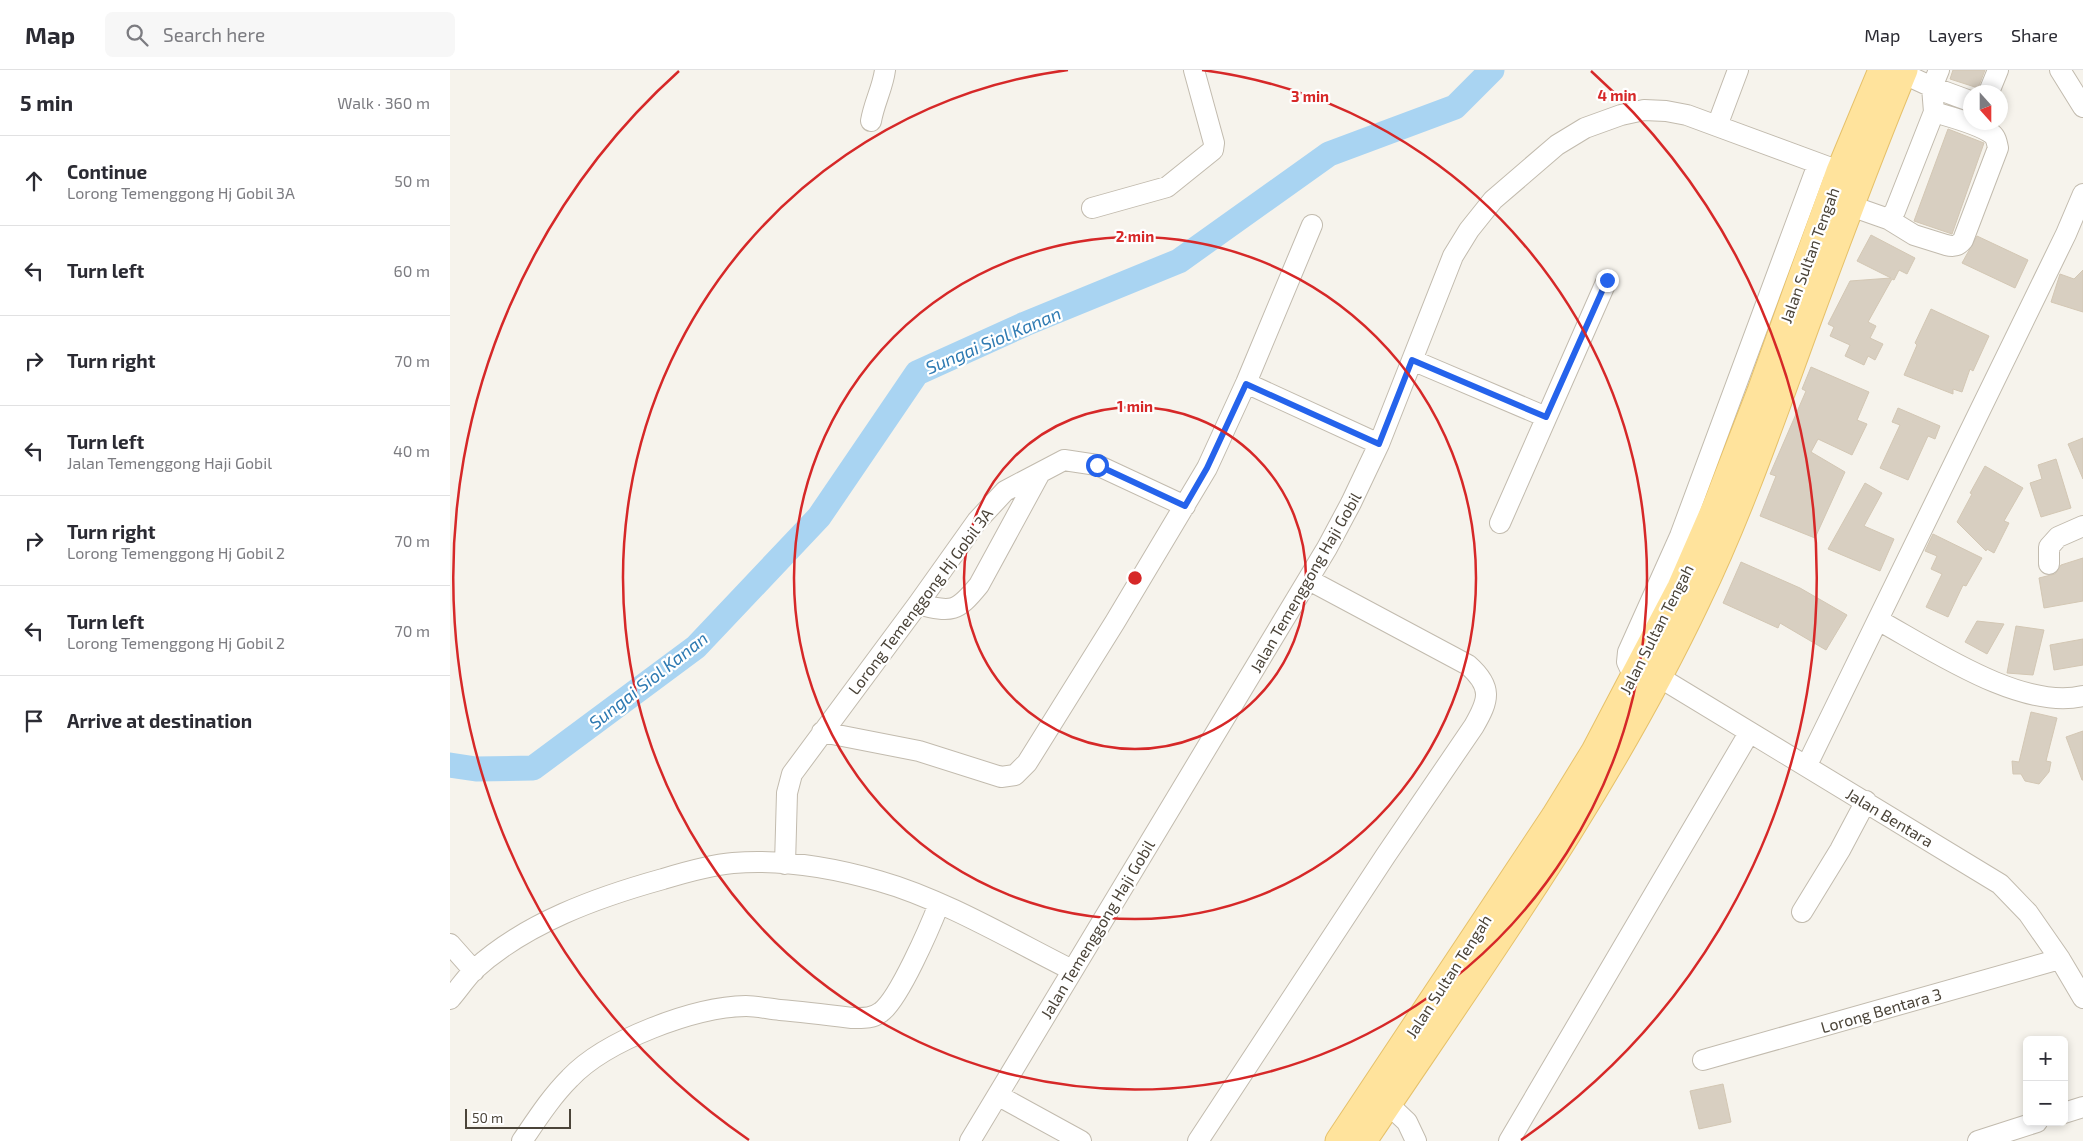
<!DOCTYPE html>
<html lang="en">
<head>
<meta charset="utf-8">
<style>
	:root { --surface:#fff; --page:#f7f7f7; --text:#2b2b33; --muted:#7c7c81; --line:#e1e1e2 }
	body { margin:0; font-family:"Exo 2",sans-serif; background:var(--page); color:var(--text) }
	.controls { position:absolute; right:15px; bottom:15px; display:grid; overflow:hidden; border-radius:8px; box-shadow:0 2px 8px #0003 }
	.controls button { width:45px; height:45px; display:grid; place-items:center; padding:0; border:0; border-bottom:1px solid var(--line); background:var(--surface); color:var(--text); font:25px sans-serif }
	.compass { position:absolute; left:1513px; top:15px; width:45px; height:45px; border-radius:50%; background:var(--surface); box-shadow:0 2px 8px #0003; rotate:159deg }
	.scale { position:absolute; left:15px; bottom:12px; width:106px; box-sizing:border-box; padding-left:5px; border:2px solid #4b4439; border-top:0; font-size:14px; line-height:18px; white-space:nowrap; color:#4b4439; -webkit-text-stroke:4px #fff; paint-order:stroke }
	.stop { position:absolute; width:15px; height:15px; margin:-11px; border:4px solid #2563eb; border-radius:50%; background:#fff }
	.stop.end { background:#2563eb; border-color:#fff; box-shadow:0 1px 5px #0008 }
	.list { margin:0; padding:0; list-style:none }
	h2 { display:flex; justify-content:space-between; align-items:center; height:65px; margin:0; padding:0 20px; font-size:21px }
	h2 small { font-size:16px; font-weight:400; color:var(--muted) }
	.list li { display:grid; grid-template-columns:32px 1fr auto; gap:15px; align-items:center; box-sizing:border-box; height:90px; padding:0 20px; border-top:1px solid var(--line) }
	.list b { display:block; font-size:19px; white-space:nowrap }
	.list p { margin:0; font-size:16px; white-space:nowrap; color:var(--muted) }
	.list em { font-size:16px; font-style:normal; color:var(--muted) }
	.icon { flex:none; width:28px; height:28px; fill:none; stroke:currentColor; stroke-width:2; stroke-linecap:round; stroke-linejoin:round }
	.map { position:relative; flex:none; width:1633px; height:1071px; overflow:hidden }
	header { display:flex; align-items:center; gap:30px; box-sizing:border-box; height:70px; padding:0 25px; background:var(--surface); border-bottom:1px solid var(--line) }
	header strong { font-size:24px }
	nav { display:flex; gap:28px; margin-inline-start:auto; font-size:18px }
	.search { width:350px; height:45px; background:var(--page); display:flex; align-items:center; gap:12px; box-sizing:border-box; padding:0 18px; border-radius:8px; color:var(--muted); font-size:19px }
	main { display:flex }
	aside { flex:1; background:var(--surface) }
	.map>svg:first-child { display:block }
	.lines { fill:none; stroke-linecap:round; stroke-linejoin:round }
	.river { stroke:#a9d4f2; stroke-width:25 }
	.building { fill:#d8cfc1; stroke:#d3c7b4 }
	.minor-casing { stroke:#c2bbae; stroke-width:22 }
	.major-casing { stroke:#e6c16a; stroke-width:27 }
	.minor { stroke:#fff; stroke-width:20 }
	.major { stroke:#ffe39c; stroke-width:25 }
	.route { stroke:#2563eb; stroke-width:6 }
	.ring { fill:none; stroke:#d62828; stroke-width:2.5 }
	.labels { text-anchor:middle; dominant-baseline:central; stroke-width:4.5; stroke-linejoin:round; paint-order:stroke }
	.street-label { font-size:16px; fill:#4b4439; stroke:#fff }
	.water-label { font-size:18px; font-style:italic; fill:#2e7ab2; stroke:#fff }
	.centre { fill:#d62828; stroke:#fff; stroke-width:2.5 }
	.ring-label { font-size:15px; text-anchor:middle; font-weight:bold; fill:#d62828; stroke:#fff; stroke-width:4.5; stroke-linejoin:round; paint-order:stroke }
</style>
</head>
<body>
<header>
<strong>Map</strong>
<div class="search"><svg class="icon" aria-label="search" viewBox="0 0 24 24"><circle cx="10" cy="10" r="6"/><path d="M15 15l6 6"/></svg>Search here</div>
<nav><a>Map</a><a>Layers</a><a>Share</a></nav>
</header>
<main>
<aside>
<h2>5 min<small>Walk · 360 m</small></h2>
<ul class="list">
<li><svg class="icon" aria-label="ahead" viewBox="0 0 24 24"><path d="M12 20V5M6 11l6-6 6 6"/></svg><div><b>Continue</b><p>Lorong Temenggong Hj Gobil 3A</p></div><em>50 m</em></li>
<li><svg class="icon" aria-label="left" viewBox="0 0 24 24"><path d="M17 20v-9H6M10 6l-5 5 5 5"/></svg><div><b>Turn left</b></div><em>60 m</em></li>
<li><svg class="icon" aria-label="right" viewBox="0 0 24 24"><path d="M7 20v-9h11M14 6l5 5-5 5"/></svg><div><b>Turn right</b></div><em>70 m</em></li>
<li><svg class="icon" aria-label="left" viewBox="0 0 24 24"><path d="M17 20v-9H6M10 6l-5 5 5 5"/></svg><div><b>Turn left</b><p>Jalan Temenggong Haji Gobil</p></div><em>40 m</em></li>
<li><svg class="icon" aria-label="right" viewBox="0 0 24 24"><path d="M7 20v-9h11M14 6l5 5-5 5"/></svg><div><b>Turn right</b><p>Lorong Temenggong Hj Gobil 2</p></div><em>70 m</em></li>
<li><svg class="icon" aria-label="left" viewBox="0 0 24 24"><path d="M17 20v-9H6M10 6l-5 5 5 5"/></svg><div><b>Turn left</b><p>Lorong Temenggong Hj Gobil 2</p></div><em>70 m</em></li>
<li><svg class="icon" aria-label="arrive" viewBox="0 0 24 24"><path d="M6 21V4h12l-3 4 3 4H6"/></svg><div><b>Arrive at destination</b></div></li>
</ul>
</aside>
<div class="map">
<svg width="1633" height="1071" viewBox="0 0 1633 1071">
	<rect width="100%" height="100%" fill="#f6f3ec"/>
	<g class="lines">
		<path class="river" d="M0,695l26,4 57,-1 163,-121 123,-130 98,-144 108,-49 154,-63 150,-107 126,-47 37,-37"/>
	</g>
	<path class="building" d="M1503,0h32l-7,18 -28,-9z
		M1498,59l36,14 -32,91 -38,-13z
		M1421,165l44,23 -8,16 -8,-4 -5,10 -2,-1 -24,43 8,4 -6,12 13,6 -8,16 -7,-4 -4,9 -19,-9 5,-11 -20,-9 4,-9 -6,-3 22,-43 41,-3 -34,-17z
		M1527,166l51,24 -13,28 -53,-25z
		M1633,200v42l-32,-10 9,-28 14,5z
		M1481,239l58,27 -16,35 -3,-2 -8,23 -9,-3v5l-49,-19 13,-30 -2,-2z
		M1361,297l58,25 -12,28 10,4 -15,31 -34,-16 -7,13 34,20 -30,66 -55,-22 16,-40 -6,-2 36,-83 -4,-2z
		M1448,338l42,18 -5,13 -7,-3 -20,44 -28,-12 20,-43 -8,-3z
		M1633,368v41l-15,-35z
		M1606,389l15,49 -30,9 -11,-34 12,-4 -4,-14z
		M1535,396l38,22 -19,33 5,2 -15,30 -7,-4 -1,2 -29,-29 15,-28 -2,-1z
		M1415,413l17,10 -18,33 30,13 -14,32 -52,-22z
		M1483,464l49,24 -16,28 -3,-1 -15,32 -22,-10 16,-33 -11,-5 6,-13 -12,-5z
		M1633,488v43l-39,7 -5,-30 16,-4 6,-9z
		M1291,492l59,26 47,27 -21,35 -46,-27 -2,5 -55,-25z
		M1527,551l27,3 -17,30 -22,-12z
		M1566,556l28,4 -11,45 -26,-2z
		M1633,569v26l-29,5 -4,-25z
		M1581,642l26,6 -11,43 5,1 -2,10 -10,12 -14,-3 -4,-7h-8l-1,-13 7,1z
		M1633,661v49h-1l-16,-43z
		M1273,1014l8,38 -32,7 -9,-38z"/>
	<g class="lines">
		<g class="minor-casing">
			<path id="minor" d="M1610,0l23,37
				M1454,4l28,13 7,-17
				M1539,22l9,-22
				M421,51c3,-18 12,-34 14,-51
				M1267,56l21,-56
				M1401,136l37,13 7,-8 39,-99 -2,-25 38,14
				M642,138l75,-21 46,-37 1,-7 -20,-73
				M1438,149l26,16 32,10c8,2 12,1 17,-5l35,-92c-1,-5 -2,-11 -6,-14 -13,-10 -42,-17 -58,-22
				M962,290l134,57
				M796,313l133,61
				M1050,453l107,-243
				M1599,494v-17l9,-10 25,-11
				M468,534c34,9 39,8 61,-19l61,-112
				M1428,550c53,29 144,91 205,76
				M1183,605l-6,-13 1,-10 52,-116 138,-372
				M1209,607l341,207 28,29 32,46 23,39
				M372,662l97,19 82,26 14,-2 12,-12 88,-141 92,-154 39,-85 66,-158
				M1357,695l259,-531 17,-40
				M335,794l2,-71 5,-19 126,-170 59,-83 28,-30 59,-31 33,5 88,41
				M1352,842l38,-62 26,-49
				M0,874l24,27
				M0,929c8,-9 15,-20 24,-29 51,-47 124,-73 189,-91 23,-7 47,-14 70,-16 48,-4 101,5 146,18 64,18 133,59 193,89
				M1253,990l357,-101
				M549,1026l82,45
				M939,1035l18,17 9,19
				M1614,1043l19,-6
				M72,1071c15,-22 29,-44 48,-63 36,-38 124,-71 176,-72 11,0 23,3 34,4 24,2 48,5 72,8 10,0 20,1 29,-6 18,-13 49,-85 58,-108
				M520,1071l357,-593 24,-45 28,-59 74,-188 16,-26 24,-30 64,-55 28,-17 36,-13 23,-5 22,1 21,4 152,56
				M748,1071l188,-286 88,-129c15,-26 19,-39 -6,-61l-159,-85
				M1059,1071l240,-408
				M1528,1071l59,-19"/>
		</g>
		<g class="major-casing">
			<path id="major" d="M888,1071l216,-325 40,-65 86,-164 37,-85 43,-111 79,-220 42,-101
				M914,1071c118,-176 243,-349 334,-541 44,-91 76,-186 111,-281 31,-84 62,-167 96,-249"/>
		</g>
		<use href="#minor" class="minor"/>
		<use href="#major" class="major"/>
	</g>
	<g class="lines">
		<path class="route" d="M647,395l88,41 22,-38 39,-84 133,60 33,-84 134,57 61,-137"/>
	</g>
	<g class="ring">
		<circle cx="685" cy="508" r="171"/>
		<circle cx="685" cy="508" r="341"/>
		<path d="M752 0A512 512 0 1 1 618 0"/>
		<path d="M299 1070A682 682 0 0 1 229 1M1141 1A682 682 0 0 1 1071 1070"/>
	</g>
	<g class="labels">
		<g class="street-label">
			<text transform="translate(1359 185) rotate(-70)">Jalan Sultan Tengah</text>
			<text transform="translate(855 512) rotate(-60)">Jalan Temenggong Haji Gobil</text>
			<text transform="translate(470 531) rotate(-53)">Lorong Temenggong Hj Gobil 3A</text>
			<text transform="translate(1206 559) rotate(-63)">Jalan Sultan Tengah</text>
			<text transform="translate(1440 747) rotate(31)">Jalan Bentara</text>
			<text transform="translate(647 859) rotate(-59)">Jalan Temenggong Haji Gobil</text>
			<text transform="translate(998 906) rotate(-57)">Jalan Sultan Tengah</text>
			<text transform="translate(1431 940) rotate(-16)">Lorong Bentara 3</text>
		</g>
		<g class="water-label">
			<text transform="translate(543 270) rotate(-23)">Sungai Siol Kanan</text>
			<text transform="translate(198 610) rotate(-38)">Sungai Siol Kanan</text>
		</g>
	</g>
	<circle cx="685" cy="508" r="8" class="centre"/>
	<g class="ring-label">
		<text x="1167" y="31">4 min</text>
		<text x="860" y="32">3 min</text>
		<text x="685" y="172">2 min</text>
		<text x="685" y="342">1 min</text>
	</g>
</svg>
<div class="controls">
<button>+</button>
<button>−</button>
</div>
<svg class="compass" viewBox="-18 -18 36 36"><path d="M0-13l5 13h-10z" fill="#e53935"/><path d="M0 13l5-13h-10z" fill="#7c7c81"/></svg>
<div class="scale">50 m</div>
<div class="stop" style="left:647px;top:395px"></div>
<div class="stop end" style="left:1157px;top:210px"></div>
</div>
</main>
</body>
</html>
